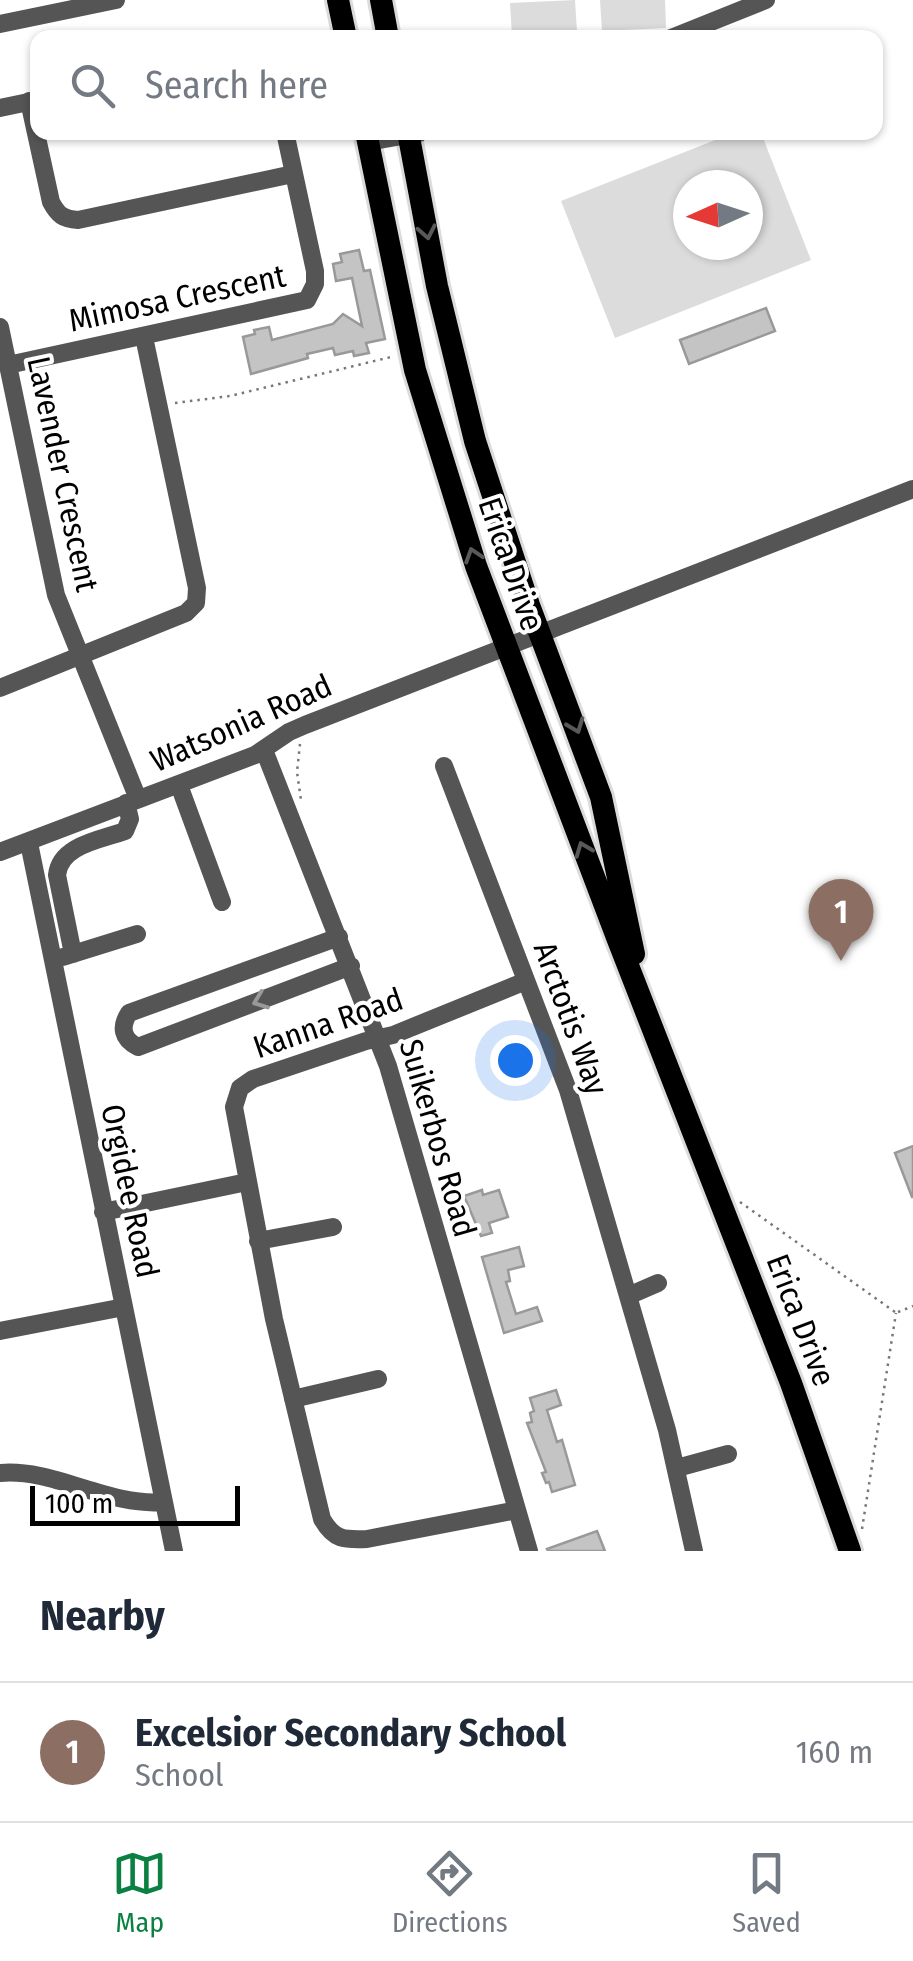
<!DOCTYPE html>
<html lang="en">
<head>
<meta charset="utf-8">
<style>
	:root { --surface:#fff; --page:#f6f6f7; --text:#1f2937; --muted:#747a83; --line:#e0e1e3; --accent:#0b8043 }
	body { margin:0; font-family:"Fira Sans Condensed",sans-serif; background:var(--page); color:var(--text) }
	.compass { position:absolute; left:673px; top:170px; width:90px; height:90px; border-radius:50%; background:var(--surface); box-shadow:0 2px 8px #0004; rotate:267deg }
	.scale { position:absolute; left:30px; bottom:25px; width:210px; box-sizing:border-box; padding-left:10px; border:5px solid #000; border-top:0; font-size:28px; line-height:35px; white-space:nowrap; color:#000; -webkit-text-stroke:8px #fff; paint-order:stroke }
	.you { position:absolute; left:515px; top:1060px; width:35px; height:35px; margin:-25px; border:8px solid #fff; border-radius:50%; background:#1a73e8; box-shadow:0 0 0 15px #1a73e833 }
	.badge { display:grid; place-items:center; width:65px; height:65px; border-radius:50%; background:var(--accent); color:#fff; font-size:32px; font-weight:700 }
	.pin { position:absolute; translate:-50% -82px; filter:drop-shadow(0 2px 5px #0008) }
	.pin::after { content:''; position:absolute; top:52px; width:35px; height:30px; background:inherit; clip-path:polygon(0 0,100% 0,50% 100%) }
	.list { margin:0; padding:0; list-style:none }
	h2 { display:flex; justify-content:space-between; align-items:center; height:130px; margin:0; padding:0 40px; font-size:42px }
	h2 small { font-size:32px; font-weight:400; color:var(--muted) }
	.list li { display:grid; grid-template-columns:65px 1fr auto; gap:30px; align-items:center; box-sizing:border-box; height:140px; padding:0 40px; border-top:2px solid var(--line) }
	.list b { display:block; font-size:38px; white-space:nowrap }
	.list p { margin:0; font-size:32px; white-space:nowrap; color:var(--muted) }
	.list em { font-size:32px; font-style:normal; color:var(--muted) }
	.icon { flex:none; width:55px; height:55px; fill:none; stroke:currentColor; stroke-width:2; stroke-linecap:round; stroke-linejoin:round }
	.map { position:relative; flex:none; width:913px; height:1551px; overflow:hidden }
	.search { position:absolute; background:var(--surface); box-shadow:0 2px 8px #0004; left:30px; right:30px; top:30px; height:110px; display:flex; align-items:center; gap:25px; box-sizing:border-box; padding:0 35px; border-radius:20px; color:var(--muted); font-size:38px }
	.sheet { height:270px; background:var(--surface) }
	nav { display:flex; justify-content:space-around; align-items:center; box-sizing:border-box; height:140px; border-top:2px solid var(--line); background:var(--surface); font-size:28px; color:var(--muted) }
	nav a { display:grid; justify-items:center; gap:5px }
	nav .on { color:var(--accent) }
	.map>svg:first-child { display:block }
	.park { fill:#dcdcdc; fill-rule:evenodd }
	.building { fill:#c4c4c4; stroke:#999; stroke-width:2.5 }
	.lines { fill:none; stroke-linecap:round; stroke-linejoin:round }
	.major-casing { stroke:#dbdbdb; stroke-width:28 }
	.path { stroke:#777; stroke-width:2.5; stroke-dasharray:2.5 5; stroke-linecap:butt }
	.minor { stroke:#555; stroke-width:18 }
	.major { stroke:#000; stroke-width:22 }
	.oneway { stroke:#595959 }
	.oneway2 { stroke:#999 }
	.labels { text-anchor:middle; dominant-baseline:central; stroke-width:8; stroke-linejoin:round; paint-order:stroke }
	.street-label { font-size:32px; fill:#000; stroke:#fff }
</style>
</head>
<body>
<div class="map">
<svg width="913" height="1551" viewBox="0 0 913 1551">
	<rect width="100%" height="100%" fill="#fff"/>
	<path class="park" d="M575,0l2,32 -65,4 -2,-33z
		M600,0h65l1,28 -64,3z
		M733,133h28l50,127 -196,78 -54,-137zM748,185v60h-60v-60z"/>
	<path class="building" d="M359,250l5,21 6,-1 15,69 -19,4 3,10 -15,3 -1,-5 -18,4 -2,-7 -26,6 1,4 -57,16 -8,-37 12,-3 -1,-4 15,-3 3,13 61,-16 10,-10 19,12 -10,-48 -16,3 -3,-17 9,-2 -2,-8z
		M766,308l9,23 -86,33 -9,-24z
		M913,1146v51h-1l-17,-44z
		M482,1190l1,5 16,-5 9,27 -19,6 3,10 -11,3 -17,-40z
		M519,1247l5,19 -16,4 2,11 -4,1 10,32 21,-7 5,14 -38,12 -22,-76z
		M556,1390l5,15 -14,5 10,32 5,-2 13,45 -23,7 -3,-10 -3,1 -4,-10 4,-1 -19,-49 5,-1 -2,-9 4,-2 -4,-13z
		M597,1531l8,20h-57l-1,-2z"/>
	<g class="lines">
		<g class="major-casing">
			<path id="major" d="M338,0l8,38
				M381,0l7,38
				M366,132l49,238 61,196 142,374 173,443 59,168
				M408,132l29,154 38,155 54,164 72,192 33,157"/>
		</g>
		<path class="path" d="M175,403l55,-7 161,-39
			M300,744l-3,28 4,28
			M740,1202l155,110
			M898,1312l15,-6
			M862,1529l34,-216"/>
		<path class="minor" d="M0,24l116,-24
			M671,38l95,-38
			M29,101l22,101c7,13 12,17 27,18l215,-46
			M0,108l38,-8
			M368,142l51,-9
			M0,327l56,268 82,204
			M8,365l299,-65 8,-16v-13l-30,-139
			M0,688l186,-75 10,-10 1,-15 -53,-251
			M264,750l124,316 141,485
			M444,766l124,324 99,340 27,121
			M179,785l43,117
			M29,843l145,708
			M0,852l255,-97 34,-23 16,-7 608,-236
			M339,937l-210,76c-9,14 -7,26 9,34l213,-81
			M73,954l-16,-79c3,-30 43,-35 68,-44l5,-12 -4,-16
			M63,957l74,-23
			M103,1212l144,-30
			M258,1241l75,-14
			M628,1296l30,-13
			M0,1331l124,-24
			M293,1399l85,-20
			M677,1468l51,-14
			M0,1473c54,-5 108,34 164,29
			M517,1510l-150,29c-23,1 -33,1 -45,-20l-48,-200 -40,-212 6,-19 13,-9 113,-38 27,-6 133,-54"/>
		<use href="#major" class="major"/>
	</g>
	<defs><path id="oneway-chevron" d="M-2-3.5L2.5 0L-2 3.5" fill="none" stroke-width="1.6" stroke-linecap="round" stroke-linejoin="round" transform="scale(2.5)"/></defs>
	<g class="oneway">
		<use href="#oneway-chevron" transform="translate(427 232) rotate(79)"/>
		<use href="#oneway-chevron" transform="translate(473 555) rotate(-108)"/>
		<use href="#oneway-chevron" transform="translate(576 726) rotate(69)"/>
		<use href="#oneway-chevron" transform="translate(583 849) rotate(-111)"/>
	</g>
	<use class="oneway2" href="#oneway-chevron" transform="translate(260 1001) rotate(159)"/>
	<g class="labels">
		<g class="street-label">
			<text transform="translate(177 298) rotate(-12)">Mimosa Crescent</text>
			<text transform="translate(63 474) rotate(78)">Lavender Crescent</text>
			<text transform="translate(511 564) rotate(71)">Erica Drive</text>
			<text transform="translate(241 723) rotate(-24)">Watsonia Road</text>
			<text transform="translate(571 1018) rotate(70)">Arctotis Way</text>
			<text transform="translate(328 1023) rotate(-19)">Kanna Road</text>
			<text transform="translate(438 1138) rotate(74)">Suikerbos Road</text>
			<text transform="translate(130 1191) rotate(78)">Orgidee Road</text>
			<text transform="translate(801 1320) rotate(69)">Erica Drive</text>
		</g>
	</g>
</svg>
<svg class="compass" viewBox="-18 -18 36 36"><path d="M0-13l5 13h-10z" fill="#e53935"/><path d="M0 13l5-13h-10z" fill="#747a83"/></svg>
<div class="scale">100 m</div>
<div class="you"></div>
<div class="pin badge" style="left:841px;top:961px;background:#8d6e63">1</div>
<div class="search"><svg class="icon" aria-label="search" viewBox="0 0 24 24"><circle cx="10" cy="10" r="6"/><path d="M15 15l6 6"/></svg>Search here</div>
</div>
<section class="sheet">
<h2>Nearby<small></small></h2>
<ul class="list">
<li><span class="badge" style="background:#8d6e63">1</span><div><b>Excelsior Secondary School</b><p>School</p></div><em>160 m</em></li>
</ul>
</section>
<nav>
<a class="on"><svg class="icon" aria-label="map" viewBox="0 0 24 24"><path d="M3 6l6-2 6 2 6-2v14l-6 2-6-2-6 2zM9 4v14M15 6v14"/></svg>Map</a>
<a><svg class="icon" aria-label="directions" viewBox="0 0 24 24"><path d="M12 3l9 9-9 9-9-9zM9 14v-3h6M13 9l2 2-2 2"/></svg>Directions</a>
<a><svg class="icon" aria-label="saved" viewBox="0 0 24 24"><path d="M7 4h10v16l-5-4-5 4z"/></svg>Saved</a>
</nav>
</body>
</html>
